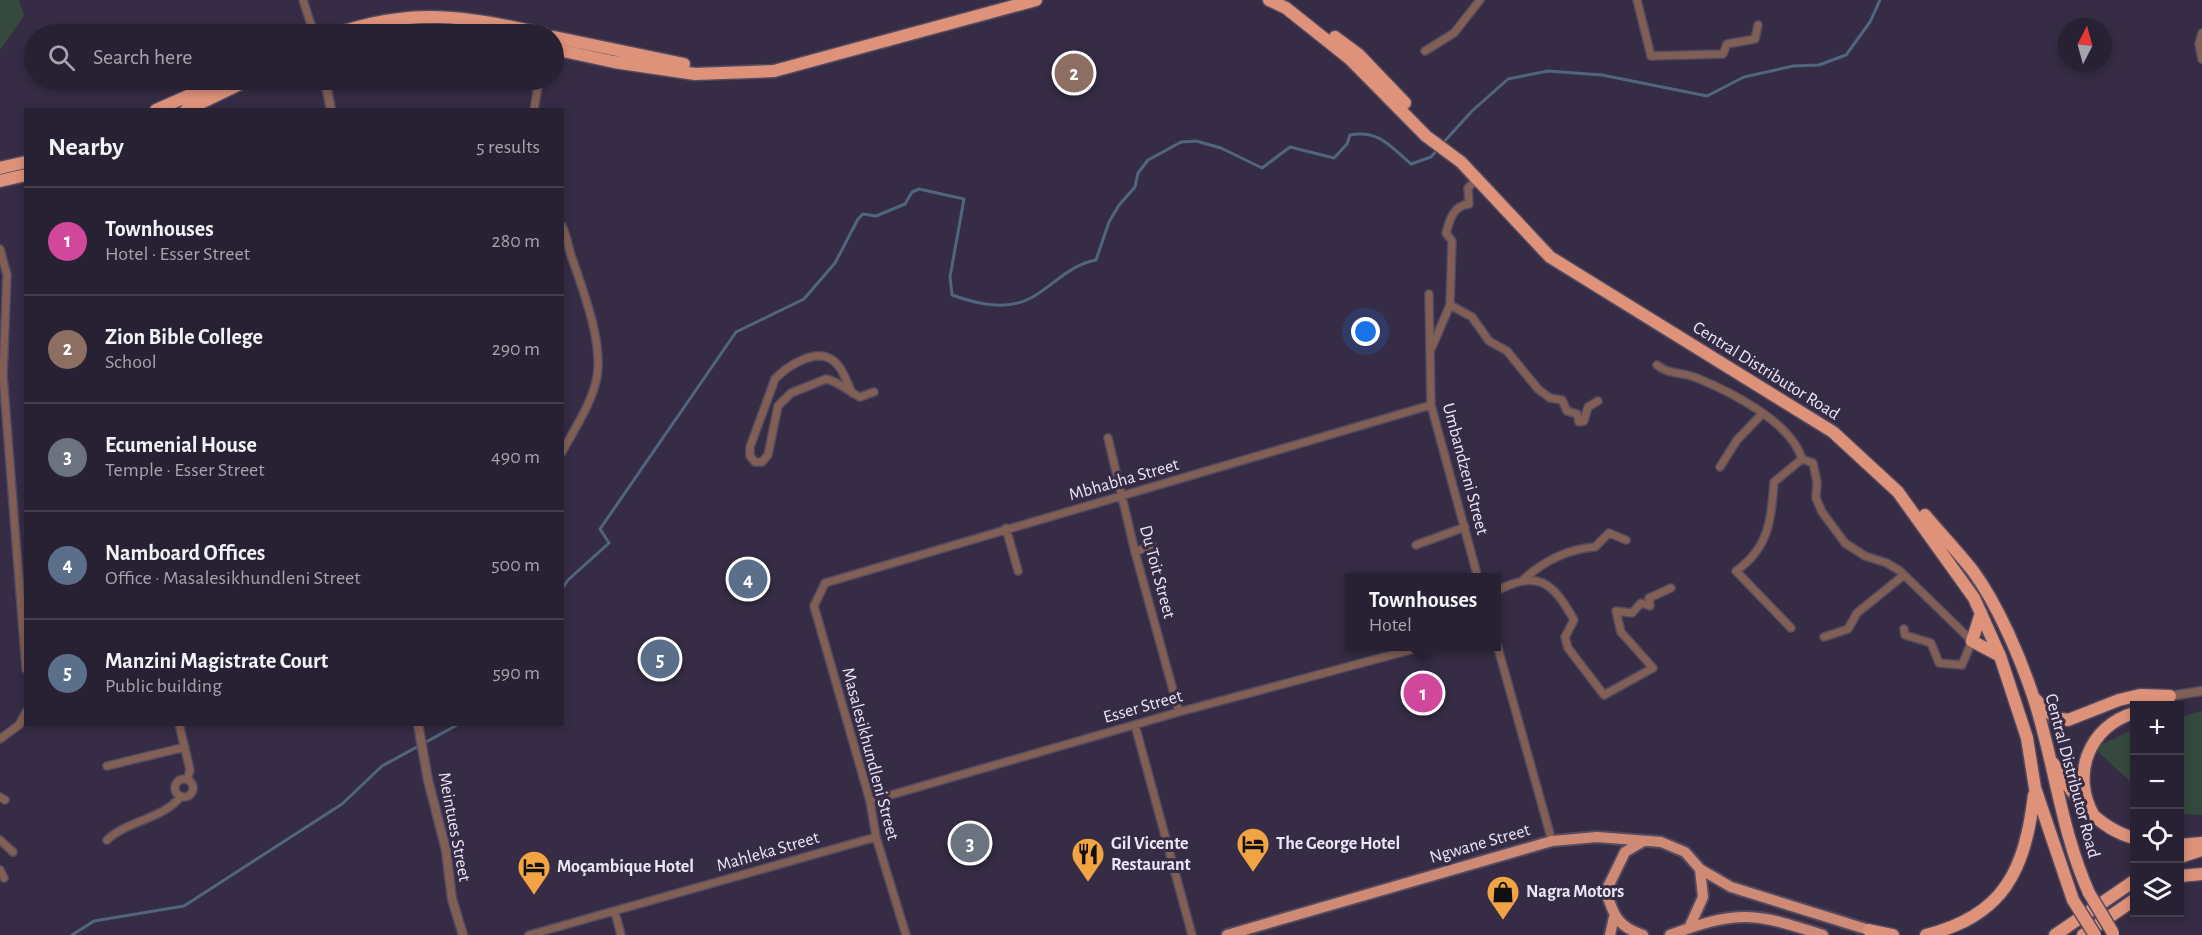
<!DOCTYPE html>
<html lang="en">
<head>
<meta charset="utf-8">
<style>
	:root { --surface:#282134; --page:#342e40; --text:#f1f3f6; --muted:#a5a3ac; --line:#443e4f; --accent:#f3a442 }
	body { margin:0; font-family:"Alegreya Sans",sans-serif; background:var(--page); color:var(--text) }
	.controls { position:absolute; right:18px; bottom:18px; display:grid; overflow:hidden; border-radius:0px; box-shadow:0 3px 9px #0003 }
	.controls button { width:54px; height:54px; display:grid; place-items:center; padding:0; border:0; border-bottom:2px solid var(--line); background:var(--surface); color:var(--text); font:30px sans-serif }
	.compass { position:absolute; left:2058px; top:18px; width:54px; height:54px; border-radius:50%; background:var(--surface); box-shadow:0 3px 9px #0003; rotate:6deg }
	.you { position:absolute; left:1366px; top:332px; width:21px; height:21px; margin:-15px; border:4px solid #fff; border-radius:50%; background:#1a73e8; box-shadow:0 0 0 9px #1a73e833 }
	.badge { display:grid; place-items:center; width:39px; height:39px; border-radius:50%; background:var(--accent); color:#fff; font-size:20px; font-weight:700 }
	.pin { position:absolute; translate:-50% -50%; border:3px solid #fff; box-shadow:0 2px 6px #0006 }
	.popup { position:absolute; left:1345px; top:573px; width:156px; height:78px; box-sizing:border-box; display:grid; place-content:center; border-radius:0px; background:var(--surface); filter:drop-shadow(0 2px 4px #0005); font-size:20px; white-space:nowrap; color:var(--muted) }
	.popup b { font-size:22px; color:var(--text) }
	.popup::after { content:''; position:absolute; left:50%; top:100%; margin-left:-12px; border:12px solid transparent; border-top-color:var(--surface) }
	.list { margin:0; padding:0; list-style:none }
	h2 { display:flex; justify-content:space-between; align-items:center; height:78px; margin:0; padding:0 24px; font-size:26px }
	h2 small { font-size:20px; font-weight:400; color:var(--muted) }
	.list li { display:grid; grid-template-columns:39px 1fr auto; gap:18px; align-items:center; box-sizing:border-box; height:108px; padding:0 24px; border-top:2px solid var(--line) }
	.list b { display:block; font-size:22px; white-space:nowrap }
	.list p { margin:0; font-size:20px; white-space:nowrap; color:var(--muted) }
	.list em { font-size:20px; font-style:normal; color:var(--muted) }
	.icon { flex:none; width:33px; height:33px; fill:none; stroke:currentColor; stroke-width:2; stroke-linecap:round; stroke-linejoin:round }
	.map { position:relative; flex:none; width:2202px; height:935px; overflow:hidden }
	.search { position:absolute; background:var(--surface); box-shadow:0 3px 9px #0003; left:24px; top:24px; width:540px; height:66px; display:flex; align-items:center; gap:15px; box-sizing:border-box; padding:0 21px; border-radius:33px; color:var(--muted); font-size:22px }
	.panel { position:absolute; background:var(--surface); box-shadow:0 3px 9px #0003; left:24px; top:108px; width:540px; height:618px; border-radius:0px }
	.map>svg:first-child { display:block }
	.green { fill:#36493e }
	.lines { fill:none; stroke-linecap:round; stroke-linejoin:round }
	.stream { stroke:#50667e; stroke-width:3 }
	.minor-casing { stroke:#534a61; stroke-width:10 }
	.tertiary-casing { stroke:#534a61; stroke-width:11 }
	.primary-casing { stroke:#534a61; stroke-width:14 }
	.trunk-casing { stroke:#534a61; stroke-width:15 }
	.minor { stroke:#815f54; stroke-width:7 }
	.tertiary { stroke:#815f54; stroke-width:8 }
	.primary { stroke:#ce8a74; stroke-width:10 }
	.trunk { stroke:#de927a; stroke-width:12 }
	.trunk-bridge-casing { stroke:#534a61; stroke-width:15; stroke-linecap:butt }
	.trunk-bridge { stroke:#de927a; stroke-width:12 }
	.labels { text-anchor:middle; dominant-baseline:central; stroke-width:6; stroke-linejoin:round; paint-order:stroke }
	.street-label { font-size:18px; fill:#ebe6f6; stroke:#362c45 }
	.poi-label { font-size:18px; font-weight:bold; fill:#ebe6f6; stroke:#362c45; text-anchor:start }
</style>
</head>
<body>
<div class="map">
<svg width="2202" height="935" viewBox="0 0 2202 935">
	<rect width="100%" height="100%" fill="#362c45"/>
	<path class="green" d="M0,0h19l5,16 -24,34z
		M2202,711v104l-22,-1v-97z
		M2134,729v56l-40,-37z"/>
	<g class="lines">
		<path class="stream" d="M1443,143l29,-32 36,-32 40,-8 54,4 105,21 37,-19 49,-11 26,-1 27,-10 24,-33 10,-22
			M562,589l6,-9 41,-37 -9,-14 136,-197 68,-33 31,-36 23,-44 5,-5 13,2 29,-12 7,-12 7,-3 45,10 -14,78 2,18c25,9 54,16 79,3 23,-13 38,-33 65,-38l13,-38 10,-17 16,-18 3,-14 10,-13 13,-7 20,-11 15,-1 25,7 41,20 28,-21 44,11 13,-14 3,-9c29,-5 40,11 61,29l20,-7 8,-9
			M72,935l22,-14 90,-15 158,-102 40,-38 77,-42"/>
		<g class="minor-casing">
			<path id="minor" d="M303,0l11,34
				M1637,0l14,56 72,-2 4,-10 28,-5 3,-14
				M2202,33l-3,11 3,15
				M1425,51l29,-18 26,-33
				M534,110l5,-30
				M562,226c6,12 6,23 11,35 11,32 30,82 24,116 -5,26 -22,51 -35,75
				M0,249l7,26 -4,100 23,294
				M1429,294l2,111 47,173
				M1450,305l22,12 17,24 18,10 31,38 12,9 12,2 5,11 10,3 2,8 5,-1 4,-14 10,-6
				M1432,347l18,-42 2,-64 -6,-8c4,-14 7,-27 23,-29l-1,-16 9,-9
				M1657,365c11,10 27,7 40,13 34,14 94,44 105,81l11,4 4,19 -1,16 6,14 23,31 20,13 22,7 13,8 72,70 -10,24 -23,-2 -8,-20 -26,-8 -1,-6
				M852,393c-6,-12 -10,-29 -23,-35 -17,-8 -43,9 -54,21l-25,68v9l5,6h7l6,-7 10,-49 13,-13 35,-14c12,2 23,13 34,18l14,-5
				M1108,438l27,114 44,160
				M1720,467l17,-27 25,-26
				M1006,528l12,43
				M1416,545l49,-18
				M1135,552l17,-7
				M1524,579c20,-18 45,-30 71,-32l14,-14 17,7
				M1496,591c42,-22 57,-9 78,29l-9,17 3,11 36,47 49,-27 -32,-36 -5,-21 16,2 9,-10 9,3 -1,-8 22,-10
				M1791,628l-55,-57c33,-23 35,-51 38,-89l28,-23
				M1824,637l24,-8 9,-16 47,-38
				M1496,641l56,200
				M179,724l11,46 -3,10
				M1135,725l57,210
				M0,739l19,-14 7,-13
				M107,766l78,-19
				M175 788a9 9 0 1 1 18 0a9 9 0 1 1-18 0Z
				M0,797l5,3
				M870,801l309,-89 246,-66
				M0,840l13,12
				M107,840c21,-20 57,-21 74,-44
				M0,870l4,8
				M615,912l6,23
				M529,935l347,-98
				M906,935l-30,-98 -6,-36 -56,-195 11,-23 606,-178"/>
		</g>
		<g class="tertiary-casing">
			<path id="tertiary" d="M325,80l6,30
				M2170,696l32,-5
				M418,724l10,56 18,70 6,49 11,36"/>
		</g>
		<g class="primary-casing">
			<path id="primary" d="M1642,842l-17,10 -19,39c7,24 12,36 37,44
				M1689,928l14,-31 -3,-28
				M1227,935l325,-94 45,-4 64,5 24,10 15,17 31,18 138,43
				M1610,935l4,-18
				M1670,935c70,-26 85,-22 153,0"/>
		</g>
		<g class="trunk-casing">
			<path id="trunk" d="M1269,0l17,8 64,51 76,77 35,26 89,95 283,175 65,60 76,106 26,58 27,82 8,50 38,112
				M473,27l31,7
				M335,34c79,-27 130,-18 209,0
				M554,37l130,27
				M1335,37l23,17 47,49
				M554,49l60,13 81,12 79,-3 262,-71
				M156,110l68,-30
				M186,110l62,-30
				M0,168l26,-6
				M0,181l26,-6
				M1925,515c16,19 33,37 48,56 25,34 48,88 61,128 21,65 27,132 55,194
				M1981,613l-9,28 28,15
				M2034,698l21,20 13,2 51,-20 21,-5 30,1
				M2053,763c20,32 43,65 81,75
				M2094,816c-24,-41 -5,-90 40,-103
				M2180,845l22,-2
				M2180,857l22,-7
				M2180,876l22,-2
				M1869,930l24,5
				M1926,935c78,-19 99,-65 108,-140
				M2055,935l79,-54
				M2083,935l51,-35"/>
		</g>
		<use href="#minor" class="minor"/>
		<use href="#tertiary" class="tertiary"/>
		<use href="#primary" class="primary"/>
		<use href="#trunk" class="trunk"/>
		<g class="trunk-bridge-casing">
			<path id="trunk-bridge" d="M2089,893l24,40
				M2073,900l22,35"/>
		</g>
		<use href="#trunk-bridge" class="trunk-bridge"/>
	</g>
	<defs>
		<g id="hotel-pin" transform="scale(1.725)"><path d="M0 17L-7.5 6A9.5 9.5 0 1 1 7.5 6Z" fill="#f3a442" stroke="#362c45"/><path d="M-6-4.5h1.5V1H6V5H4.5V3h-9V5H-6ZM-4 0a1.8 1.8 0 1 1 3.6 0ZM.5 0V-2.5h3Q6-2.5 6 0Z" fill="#111"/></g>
		<g id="restaurant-pin" transform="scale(1.725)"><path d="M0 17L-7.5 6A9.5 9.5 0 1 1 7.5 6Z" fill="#f3a442" stroke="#362c45"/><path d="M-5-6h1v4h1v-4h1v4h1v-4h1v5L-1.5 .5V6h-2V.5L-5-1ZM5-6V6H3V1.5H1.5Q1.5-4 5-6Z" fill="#111"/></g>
		<g id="shop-pin" transform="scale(1.725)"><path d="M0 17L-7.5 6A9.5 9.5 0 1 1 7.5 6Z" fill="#f3a442" stroke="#362c45"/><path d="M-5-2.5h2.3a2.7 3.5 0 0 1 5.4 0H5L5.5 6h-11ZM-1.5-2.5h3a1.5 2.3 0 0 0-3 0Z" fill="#111"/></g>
	</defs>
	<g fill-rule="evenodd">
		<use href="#hotel-pin" x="1253" y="844"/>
		<use href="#restaurant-pin" x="1088" y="854"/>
		<use href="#hotel-pin" x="534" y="867"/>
		<use href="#shop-pin" x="1503" y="892"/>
	</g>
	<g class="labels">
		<g class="street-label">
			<text transform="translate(1766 371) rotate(32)">Central Distributor Road</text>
			<text transform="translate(1465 469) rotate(75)">Umbandzeni Street</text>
			<text transform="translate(1124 480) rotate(-16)">Mbhabha Street</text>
			<text transform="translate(1157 572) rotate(75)">Du Toit Street</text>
			<text transform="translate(1143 707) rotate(-16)">Esser Street</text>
			<text transform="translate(870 754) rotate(75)">Masalesikhundleni Street</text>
			<text transform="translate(2072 776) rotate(75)">Central Distributor Road</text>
			<text transform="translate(454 827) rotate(79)">Meintues Street</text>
			<text transform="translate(1480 844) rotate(-16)">Ngwane Street</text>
			<text transform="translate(768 852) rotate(-16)">Mahleka Street</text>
		</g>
		<g class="poi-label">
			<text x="1111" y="844">Gil Vicente<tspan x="1111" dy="21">Restaurant</tspan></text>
			<text x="1276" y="844">The George Hotel</text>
			<text x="557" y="867">Moçambique Hotel</text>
			<text x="1526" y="892">Nagra Motors</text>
		</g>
	</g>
</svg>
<div class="controls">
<button>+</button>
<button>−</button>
<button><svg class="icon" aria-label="locate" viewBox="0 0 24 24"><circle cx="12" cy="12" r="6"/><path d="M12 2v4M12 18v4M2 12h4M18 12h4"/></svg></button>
<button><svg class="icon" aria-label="layers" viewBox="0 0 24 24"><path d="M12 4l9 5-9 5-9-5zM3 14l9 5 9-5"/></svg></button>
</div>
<svg class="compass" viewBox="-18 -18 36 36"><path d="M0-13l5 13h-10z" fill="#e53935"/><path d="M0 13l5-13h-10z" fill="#a5a3ac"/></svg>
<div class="you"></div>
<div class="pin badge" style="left:1423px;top:693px;background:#d1479c">1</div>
<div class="popup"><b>Townhouses</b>Hotel</div>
<div class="pin badge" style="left:1074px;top:73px;background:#8d6e63">2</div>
<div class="pin badge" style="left:970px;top:843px;background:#6b7280">3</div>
<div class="pin badge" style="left:748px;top:579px;background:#5c6f8a">4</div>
<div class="pin badge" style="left:660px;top:659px;background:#5c6f8a">5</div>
<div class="search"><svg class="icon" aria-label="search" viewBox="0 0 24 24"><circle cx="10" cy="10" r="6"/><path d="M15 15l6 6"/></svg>Search here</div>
<section class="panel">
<h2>Nearby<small>5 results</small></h2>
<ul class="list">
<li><span class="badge" style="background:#d1479c">1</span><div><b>Townhouses</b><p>Hotel · Esser Street</p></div><em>280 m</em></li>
<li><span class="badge" style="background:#8d6e63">2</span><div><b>Zion Bible College</b><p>School</p></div><em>290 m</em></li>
<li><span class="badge" style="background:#6b7280">3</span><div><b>Ecumenial House</b><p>Temple · Esser Street</p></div><em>490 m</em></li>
<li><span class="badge" style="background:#5c6f8a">4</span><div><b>Namboard Offices</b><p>Office · Masalesikhundleni Street</p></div><em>500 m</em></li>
<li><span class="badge" style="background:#5c6f8a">5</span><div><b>Manzini Magistrate Court</b><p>Public building</p></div><em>590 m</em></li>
</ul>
</section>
</div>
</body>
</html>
